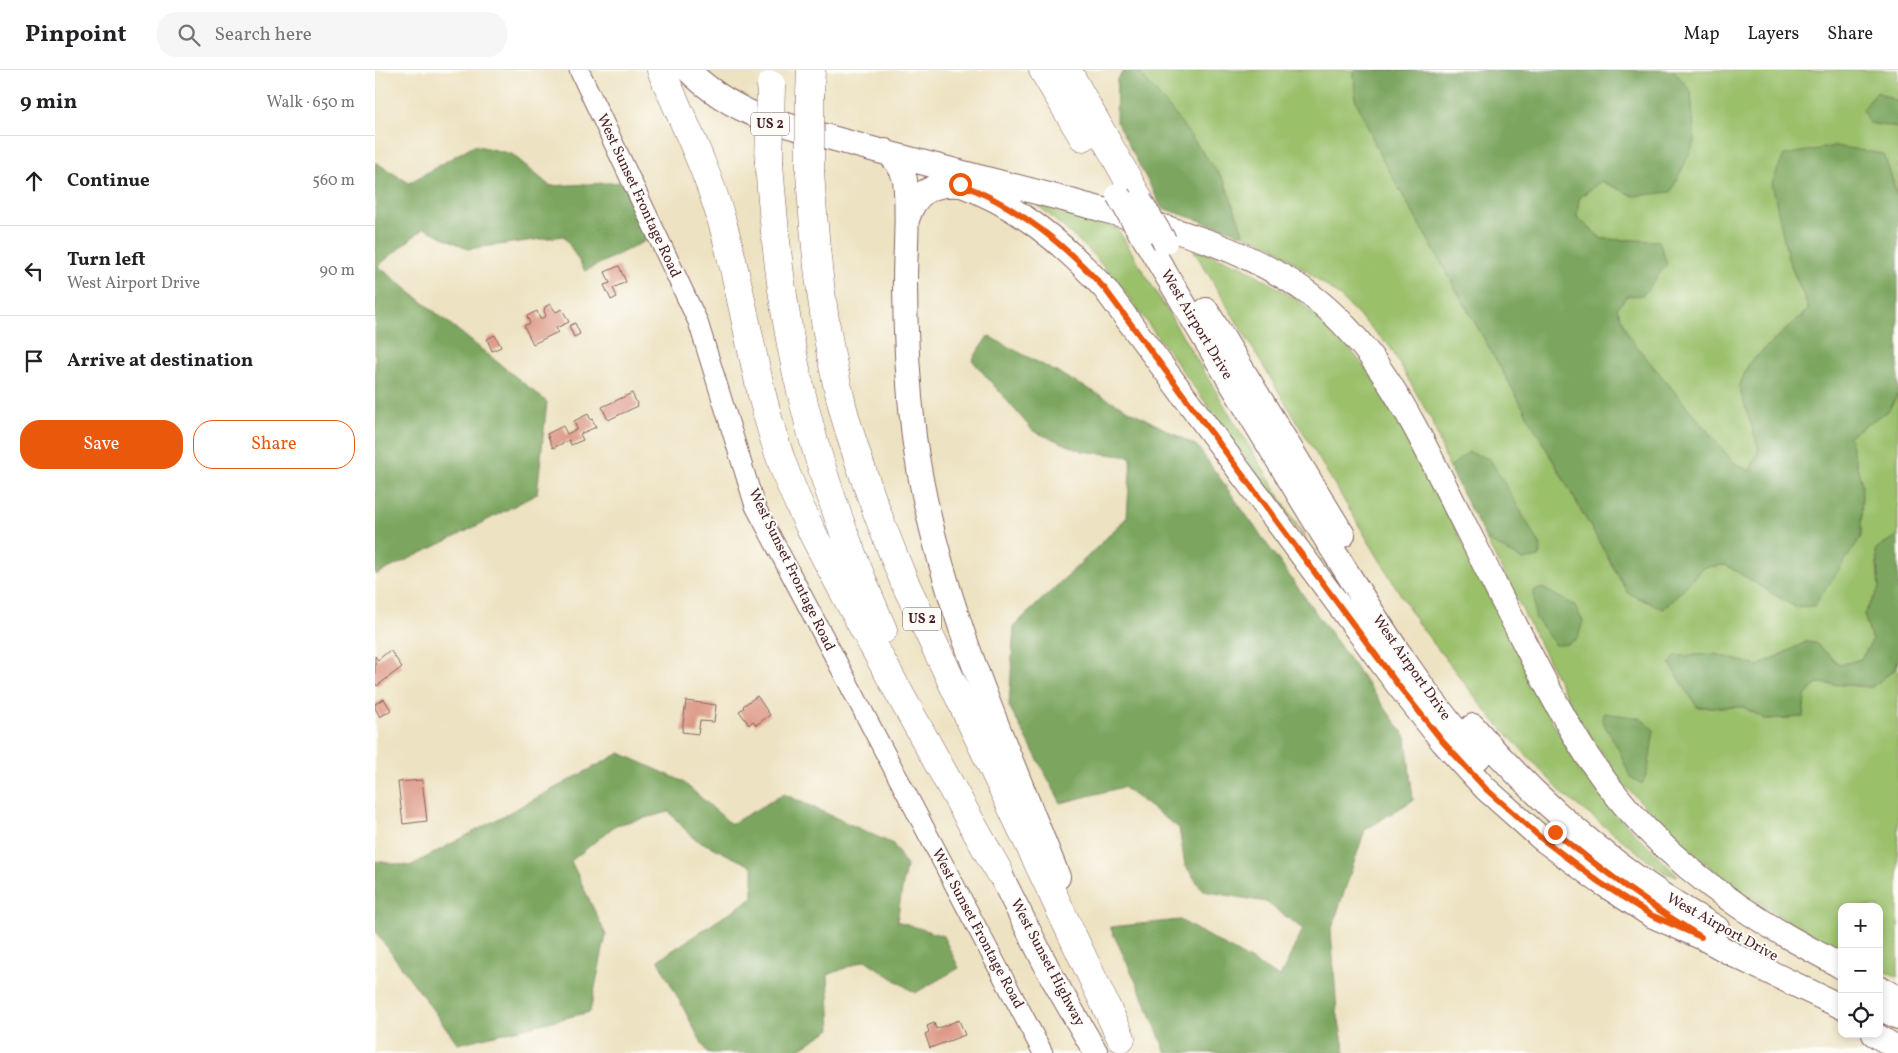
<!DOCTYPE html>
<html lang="en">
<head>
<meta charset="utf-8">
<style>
	:root { --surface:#fff; --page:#f6f6f6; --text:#202124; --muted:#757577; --line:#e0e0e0; --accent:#ea580c }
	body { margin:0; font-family:Vollkorn,serif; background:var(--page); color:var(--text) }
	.controls { position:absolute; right:15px; bottom:15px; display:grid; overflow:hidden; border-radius:10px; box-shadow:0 2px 8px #0003 }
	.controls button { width:45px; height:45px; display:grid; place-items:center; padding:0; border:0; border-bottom:1px solid var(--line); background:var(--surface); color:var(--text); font:25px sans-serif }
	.stop { position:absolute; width:15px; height:15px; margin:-11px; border:4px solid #ea580c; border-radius:50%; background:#fff }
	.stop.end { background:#ea580c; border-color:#fff; box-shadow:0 1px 5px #0008 }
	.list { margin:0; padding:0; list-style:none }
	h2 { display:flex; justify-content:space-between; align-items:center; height:65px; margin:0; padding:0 20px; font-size:21px }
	h2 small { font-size:16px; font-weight:400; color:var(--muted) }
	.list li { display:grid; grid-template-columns:32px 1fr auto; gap:15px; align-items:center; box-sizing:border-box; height:90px; padding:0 20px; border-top:1px solid var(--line) }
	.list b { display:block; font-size:19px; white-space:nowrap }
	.list p { margin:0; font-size:16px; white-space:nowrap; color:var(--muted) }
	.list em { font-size:16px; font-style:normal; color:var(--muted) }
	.actions { display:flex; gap:10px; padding:15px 20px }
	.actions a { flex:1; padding:11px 0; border:1px solid var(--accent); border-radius:20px; text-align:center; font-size:18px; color:var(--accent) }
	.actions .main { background:var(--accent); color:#fff }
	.icon { flex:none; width:28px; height:28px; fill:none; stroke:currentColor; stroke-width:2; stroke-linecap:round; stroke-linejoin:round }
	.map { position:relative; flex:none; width:1523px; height:983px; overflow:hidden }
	header { display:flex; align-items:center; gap:30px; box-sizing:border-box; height:70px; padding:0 25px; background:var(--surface); border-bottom:1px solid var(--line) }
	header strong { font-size:24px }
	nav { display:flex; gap:28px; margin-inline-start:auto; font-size:18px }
	.search { width:350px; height:45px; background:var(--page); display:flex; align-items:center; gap:12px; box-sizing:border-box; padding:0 18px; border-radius:20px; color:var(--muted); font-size:19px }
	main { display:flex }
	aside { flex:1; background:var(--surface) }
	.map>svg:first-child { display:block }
	.green { fill:#9ac06b; stroke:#72704b }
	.forest { fill:#7ba65f; stroke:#626245 }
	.building { fill:#dd9986 }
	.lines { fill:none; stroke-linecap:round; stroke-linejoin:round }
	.minor-casing { stroke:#836360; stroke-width:21 }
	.major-casing { stroke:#836360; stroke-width:26 }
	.highway-casing { stroke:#836360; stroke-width:29 }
	.minor { stroke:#fff; stroke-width:19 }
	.major { stroke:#fff; stroke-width:24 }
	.highway { stroke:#fff; stroke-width:28 }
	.major-bridge-casing { stroke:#836360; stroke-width:26; stroke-linecap:butt }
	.highway-bridge-casing { stroke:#836360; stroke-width:29; stroke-linecap:butt }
	.major-bridge { stroke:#fff; stroke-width:24 }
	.highway-bridge { stroke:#fff; stroke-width:28 }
	.route { stroke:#ea580c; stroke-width:6 }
	.labels { text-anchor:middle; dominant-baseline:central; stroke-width:4; stroke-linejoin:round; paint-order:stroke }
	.shield { fill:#fdfcf7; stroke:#806168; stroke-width:1 }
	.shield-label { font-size:14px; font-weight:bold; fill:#4a1f2b }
	.street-label { font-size:15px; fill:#4a1f2b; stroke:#fdfcf7 }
</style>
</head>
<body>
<header>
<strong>Pinpoint</strong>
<div class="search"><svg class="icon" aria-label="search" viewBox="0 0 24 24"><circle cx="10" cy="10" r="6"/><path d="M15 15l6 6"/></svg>Search here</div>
<nav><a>Map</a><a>Layers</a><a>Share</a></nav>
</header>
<main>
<aside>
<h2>9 min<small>Walk · 650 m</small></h2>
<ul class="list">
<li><svg class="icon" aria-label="ahead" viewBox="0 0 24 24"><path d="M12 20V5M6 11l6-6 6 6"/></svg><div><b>Continue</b></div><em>560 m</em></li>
<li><svg class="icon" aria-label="left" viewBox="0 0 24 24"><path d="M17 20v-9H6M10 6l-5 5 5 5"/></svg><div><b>Turn left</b><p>West Airport Drive</p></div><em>90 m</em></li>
<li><svg class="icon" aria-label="arrive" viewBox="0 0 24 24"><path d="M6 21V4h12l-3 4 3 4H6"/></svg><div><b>Arrive at destination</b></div></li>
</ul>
<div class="actions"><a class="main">Save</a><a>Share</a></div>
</aside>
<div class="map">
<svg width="1523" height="983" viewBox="0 0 1523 983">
	<rect width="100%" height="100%" fill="#fdfcf7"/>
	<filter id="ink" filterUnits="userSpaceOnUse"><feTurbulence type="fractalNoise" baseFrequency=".02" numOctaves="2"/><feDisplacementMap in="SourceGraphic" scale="10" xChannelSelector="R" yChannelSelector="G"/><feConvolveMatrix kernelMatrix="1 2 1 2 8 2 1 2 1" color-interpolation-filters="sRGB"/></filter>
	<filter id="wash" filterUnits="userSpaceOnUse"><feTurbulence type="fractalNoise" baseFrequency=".0096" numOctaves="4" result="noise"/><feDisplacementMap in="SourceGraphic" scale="20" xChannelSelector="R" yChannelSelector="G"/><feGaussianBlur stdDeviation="1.12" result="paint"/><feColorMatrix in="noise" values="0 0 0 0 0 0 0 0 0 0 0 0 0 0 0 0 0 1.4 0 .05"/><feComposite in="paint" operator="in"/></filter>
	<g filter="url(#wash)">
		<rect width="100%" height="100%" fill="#ede2c1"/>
		<path class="green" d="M762,0h217l1,28 25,57 248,438 35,16 41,-42 22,-2 69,42 67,-122 -14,-49 40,-25 10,-17v141l-22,15 3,39 -15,25 8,27 -11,18 -21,6 -25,-22 -9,-1 -48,24 -43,-12 -18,53h46l22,12 38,-2 2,-21 12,-13 55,4 23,-18 3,-12v320l-19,-9v-61h-37v42l-54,-28 -56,-35 -55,-48 -55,-55 -48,-72 -88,-172 37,21 -74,-92 -17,-47 -42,-74 -53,-53 -64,-48 -29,-11 -20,-54z
			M1298,0h225v32l-21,-10 -8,31 29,5v70l-14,-44 -96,105 21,50 -60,54 -10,24 20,62 -9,23 -16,-9 -106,-126 -11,-29 10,-12 32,-55 -57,-2 -25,-21 2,-20 22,-17 33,15 57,-105z
			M663,135l79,23 190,314 -182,-250 -36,-42z
			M818,179l49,17 57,35 44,39 37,47 33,56 136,273 30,50 33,44 66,66 -13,-3 -101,-78 -74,-79 -73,-94z"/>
		<path class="forest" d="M750,0h12l36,42 51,69 20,54 -82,-27 -46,-87 1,-42z
			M979,0h319l18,21 4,51 -24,50 -37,4 -33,-15 -22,17 -2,19 25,22 57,2 8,23 -24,31 -16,1 -10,12 12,29 105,126 16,8 9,-22 -20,-62 10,-24 60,-54 -21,-50 -16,-76 12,-28 51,-9 49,8 14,44v196l-10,17 -39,25 13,49 -1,52 -47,69 -19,1 -69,-42 -22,2 -40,42 -36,-16 -248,-438 -25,-57z
			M1502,22l21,10v26l-29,-5 -6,-14z
			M99,75l38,9 38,32 75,-4 28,55 -68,34 -21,-35 -96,13 -44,-21 -46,38 169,136 -10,92 -80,42 -82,39v-413l34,21z
			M613,266l209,110 119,167 90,124 7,63 -48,30 -34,101 6,80 8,42h-179l-21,-52 -35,-74 70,-7 100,57 23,-48 -37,-27 -63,-11 -18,-26 -6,-37 -56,-41 -62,16 -52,-97 5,-80 72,-68 41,-41 4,-60 -49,-6 -49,-20 -61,-71z
			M1093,382l22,7 51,87 -2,11 -16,3 -37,-21 -37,-71z
			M1523,465v122l-3,12 -23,18 -55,-4 -12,13 -2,21 -38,2 -22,-12h-46l-27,-43 5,-8 40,-2 43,12 48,-24 9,1 25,22 21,-6 11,-18 -8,-27 15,-25 -3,-39z
			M1167,518l32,17 9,16 -5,17 -10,6 -13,1 -20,-28 -1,-26z
			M1229,643l36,5 14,12 -6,40 -6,14 -12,-7 -11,-27 -17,-29z
			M245,683l62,28 49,43 53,-30 109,50 13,21 -9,56 46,15 16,32 -44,25 -50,-33 -37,15 3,54 -38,24h-86l-49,-93 95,-63v-30l-60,-29 -24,-26 -53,13 -45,36 35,74 -16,77 -132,32 -83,-113v-70l35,5z"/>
		<g id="blocks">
			<path class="building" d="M244,196l7,16 -13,6 4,9 -6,3 -7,-15 6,-2 -5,-11z
				M175,234l6,8 6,-3 7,13 -13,6 2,4 -25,12 -9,-18 6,-3 -3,-7 10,-5 3,8 6,-3 -2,-5 1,-4z
				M200,253l5,11 -6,3 -5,-11z
				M120,265l6,12 -9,4 -5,-12z
				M257,323l6,13 -30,14 -6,-13z
				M213,344l3,6 1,-1 4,8 -16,7 3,6 -12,5 -2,-5 -16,8 -6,-14 16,-8 4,8 10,-5 -3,-8z
				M15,580l12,17 -25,19 -2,-3v-27l3,4z
				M382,626l13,19 -14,10 -3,-4 -4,4 -10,-14 5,-3 -1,-2z
				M9,629l7,11 -11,7 -5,-9v-4z
				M311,631l30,4 -2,17 -14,-1 -2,13 -16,-2z
				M47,710l5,41 -24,3 -5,-42z
				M584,950l6,15 -35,13 -5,-14 4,-2 -2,-6 7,-3 2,6z"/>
		</g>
	</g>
	<g filter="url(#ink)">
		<use href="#blocks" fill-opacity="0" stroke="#836360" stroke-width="1"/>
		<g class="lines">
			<g class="minor-casing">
				<path id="minor" d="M204,0l119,252 57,184 288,547"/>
			</g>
			<g class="major-casing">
				<path id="major" d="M313,0c21,21 45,36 72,47 105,33 212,57 318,86 79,22 163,41 230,90 65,48 100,119 135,189 32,63 63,126 96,189 16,30 32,61 51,89 45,67 107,121 175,163 25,16 51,29 77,44
					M510,81c10,7 17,17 20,29 4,33 0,69 0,102 0,52 3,103 9,155 21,154 87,297 144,440
					M584,114c59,21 105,60 146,105l293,396 45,57 43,47 55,49 58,43 52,34 50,22
					M532,150c8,-28 25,-37 53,-35
					M768,166c59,99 118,197 178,295 49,78 96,157 158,226
					M831,240l137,225
					M1098,656c69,81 151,150 244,202
					M624,802l53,105 44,76
					M1312,859l51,28 104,50
					M1504,918l19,10
					M1504,938l19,9
					M1499,964l24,15"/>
			</g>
			<g class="highway-casing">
				<path id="highway" d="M286,0c22,51 47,101 62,155 23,81 32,165 61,243 20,54 49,104 76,154 46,84 92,167 139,250
					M668,0l40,67
					M692,0l73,131
					M435,25l1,-25
					M394,93c6,81 15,162 35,241 19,78 47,152 79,226
					M435,102c5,79 13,160 33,237 16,59 38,116 61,172l217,457"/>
			</g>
			<use href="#minor" class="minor"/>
			<use href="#major" class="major"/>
			<use href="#highway" class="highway"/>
			<g class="major-bridge-casing">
				<path id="major-bridge" d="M743,125l23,39
					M765,131l25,41"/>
			</g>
			<g class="highway-bridge-casing">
				<path id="highway-bridge" d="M435,25v77
					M394,93l2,-78"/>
			</g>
			<use href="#major-bridge" class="major-bridge"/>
			<use href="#highway-bridge" class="highway-bridge"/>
		</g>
	</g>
	<g class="lines" filter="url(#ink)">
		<path class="route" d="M585,114c58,22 104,60 145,105l293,396 45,57 43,47 55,49 58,44 52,33 50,22c-52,-32 -100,-67 -146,-105"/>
	</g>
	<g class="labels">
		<g class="shield">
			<rect x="376" y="42.5" width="38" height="23" rx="4"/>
			<rect x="528" y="537.5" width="38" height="23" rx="4"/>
		</g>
		<g class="shield-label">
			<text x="395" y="54">US 2</text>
			<text x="547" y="549">US 2</text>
		</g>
		<g class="street-label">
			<text transform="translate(263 126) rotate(65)">West Sunset Frontage Road</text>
			<text transform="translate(821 255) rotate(59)">West Airport Drive</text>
			<text transform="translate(416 500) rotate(64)">West Sunset Frontage Road</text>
			<text transform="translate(1036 598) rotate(55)">West Airport Drive</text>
			<text transform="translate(1347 858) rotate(29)">West Airport Drive</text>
			<text transform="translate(602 859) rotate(62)">West Sunset Frontage Road</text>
			<text transform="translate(672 893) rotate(62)">West Sunset Highway</text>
		</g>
	</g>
</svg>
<div class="controls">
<button>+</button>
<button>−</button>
<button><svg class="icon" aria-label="locate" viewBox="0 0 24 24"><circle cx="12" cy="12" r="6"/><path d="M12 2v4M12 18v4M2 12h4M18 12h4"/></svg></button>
</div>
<div class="stop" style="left:585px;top:114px"></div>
<div class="stop end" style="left:1180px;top:762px"></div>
</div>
</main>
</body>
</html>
